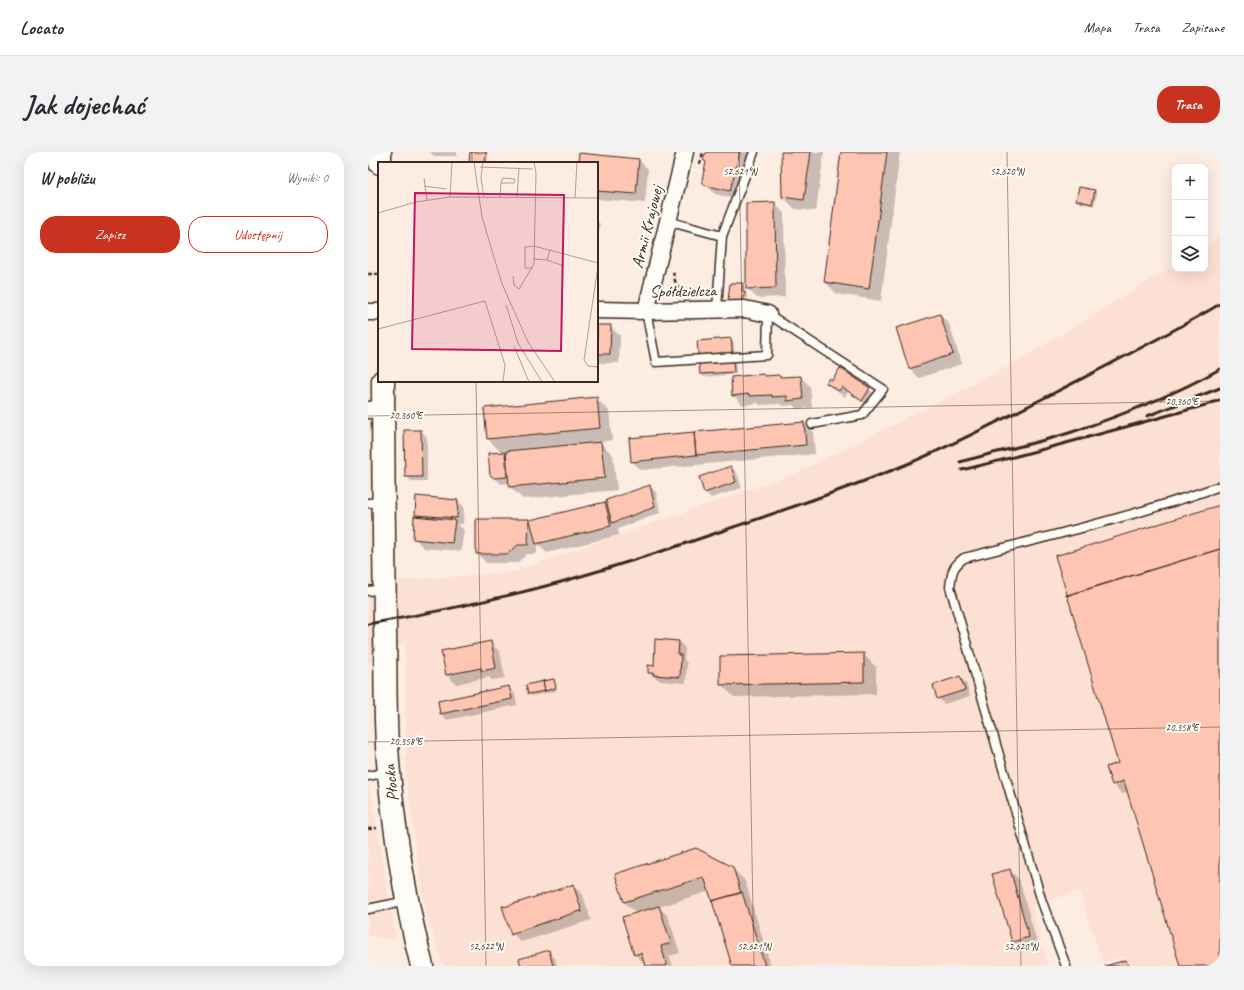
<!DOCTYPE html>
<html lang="pl">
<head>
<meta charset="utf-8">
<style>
	:root { --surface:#fff; --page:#f2f2f3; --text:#2b2b33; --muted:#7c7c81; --line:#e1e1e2; --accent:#c8321e }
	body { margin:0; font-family:Caveat,sans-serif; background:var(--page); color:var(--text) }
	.controls { position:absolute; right:12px; top:12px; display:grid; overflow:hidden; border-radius:8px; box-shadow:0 4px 16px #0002 }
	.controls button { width:36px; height:36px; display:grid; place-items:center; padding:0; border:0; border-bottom:1px solid var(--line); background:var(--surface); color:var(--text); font:20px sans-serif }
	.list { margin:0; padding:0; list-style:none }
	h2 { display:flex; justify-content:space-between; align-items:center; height:52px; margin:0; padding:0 16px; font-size:17px }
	h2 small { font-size:13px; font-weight:400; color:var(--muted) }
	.actions { display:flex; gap:8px; padding:12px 16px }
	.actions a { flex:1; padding:9px 0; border:1px solid var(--accent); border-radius:16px; text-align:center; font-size:14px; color:var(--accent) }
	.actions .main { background:var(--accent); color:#fff }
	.icon { flex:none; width:22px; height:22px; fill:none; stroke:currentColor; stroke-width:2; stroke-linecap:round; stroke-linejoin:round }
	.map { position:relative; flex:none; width:852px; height:814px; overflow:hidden; border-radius:16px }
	header { display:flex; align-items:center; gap:24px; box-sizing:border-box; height:56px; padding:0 20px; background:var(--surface); border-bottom:1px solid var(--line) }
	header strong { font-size:19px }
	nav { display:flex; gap:22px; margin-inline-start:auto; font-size:14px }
	.intro { display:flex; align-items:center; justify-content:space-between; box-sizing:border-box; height:96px; padding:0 24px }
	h1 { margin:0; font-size:28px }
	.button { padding:10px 18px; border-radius:16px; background:var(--accent); color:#fff; font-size:14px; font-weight:700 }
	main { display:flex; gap:24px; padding:0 24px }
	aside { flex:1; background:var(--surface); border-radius:16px; box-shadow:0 4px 16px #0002 }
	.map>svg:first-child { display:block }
	.built { fill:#fde0d4 }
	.shadow { fill:#0003; fill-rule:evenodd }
	.building { fill:#fec5b2; stroke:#3b2a1e }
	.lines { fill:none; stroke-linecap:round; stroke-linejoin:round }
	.lane-casing { stroke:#3b2a1e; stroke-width:11 }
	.street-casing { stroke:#3b2a1e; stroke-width:19 }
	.secondary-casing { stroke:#3b2a1e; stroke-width:25 }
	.path { stroke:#3b2a1e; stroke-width:2.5; stroke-dasharray:4 3; stroke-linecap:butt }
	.lane { stroke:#fdfcf7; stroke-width:8 }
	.street { stroke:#fdfcf7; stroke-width:16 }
	.secondary { stroke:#fdfcf7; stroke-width:22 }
	.rail { stroke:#3b2a1e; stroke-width:3 }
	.ticks { fill:none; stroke:#3b2a1e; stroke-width:1; stroke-opacity:0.45 }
	.labels { text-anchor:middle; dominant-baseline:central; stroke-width:4; stroke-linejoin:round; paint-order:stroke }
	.street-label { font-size:17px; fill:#3b2a1e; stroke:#fdfcf7 }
	.inset-road { fill:none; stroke:#af9e94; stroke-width:1 }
	.view { fill:#c2185b; fill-opacity:0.15; stroke:#c2185b; stroke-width:2 }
	.inset-edge { fill:none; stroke:#3b2a1e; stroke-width:2 }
	.ticks-label { font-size:10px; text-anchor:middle; fill:#3b2a1e; stroke:#fdfcf7; stroke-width:4; stroke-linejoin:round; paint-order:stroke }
</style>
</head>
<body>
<header>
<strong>Locato</strong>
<nav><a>Mapa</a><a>Trasa</a><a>Zapisane</a></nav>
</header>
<div class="intro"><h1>Jak dojechać</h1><a class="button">Trasa</a></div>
<main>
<aside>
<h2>W pobliżu<small>Wyniki: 0</small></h2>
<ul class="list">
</ul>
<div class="actions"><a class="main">Zapisz</a><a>Udostępnij</a></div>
</aside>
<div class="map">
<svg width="852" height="814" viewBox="0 0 852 814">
	<rect width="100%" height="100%" fill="#fdece2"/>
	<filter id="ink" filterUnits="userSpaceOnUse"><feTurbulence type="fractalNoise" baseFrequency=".025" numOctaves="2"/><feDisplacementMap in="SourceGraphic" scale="8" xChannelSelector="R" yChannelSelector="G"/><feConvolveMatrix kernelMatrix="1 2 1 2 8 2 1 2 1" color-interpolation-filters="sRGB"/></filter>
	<g filter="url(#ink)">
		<path class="built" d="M852,83v731h-92l-4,-10 -21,7 -24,-72 -47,14 16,61h-604l-19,-56 -19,-133 -1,-135 -37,22v-81l145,-11 286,-100 205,-103 171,-104v4h30v-22l9,-6z
			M0,633l2,1 26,154 -28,-4z"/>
		<path class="shadow" d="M62,0h27v4h-23z
			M103,0h17v10l11,1h-29z
			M341,0h43l-12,48 -25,-6 -10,-10z
			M414,0h42l-8,59 -21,-2 -12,-12z
			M474,0h58l-19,149 -44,-7 -12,-12z
			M271,8l9,9 -3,34 -48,-4v-36h-18z
			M726,39l3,3 -3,12 -14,-3 -3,-3z
			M406,51l10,10 1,84 -28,1 -10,-10z
			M229,69l3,3 -1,10h-2z
			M374,132l3,3v7l3,3 -4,4 -12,2 -3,-3z
			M572,163l9,9 13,40 -43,14 -9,-10z
			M229,174h13l10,10 -1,27h-22z
			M363,187l3,3 2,32 -32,3 -3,-3z
			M432,225l10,9 2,22 -15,1 -4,-4 -11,1 -2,-2 -20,1 -2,-2 -15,2 -10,-10 48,-17z
			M464,229l37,8 6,6 -7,11 -20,-14 -3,5 -12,-8 -6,-6z
			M228,246l13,13 3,29 -12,2 13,13 4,35 -94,9 -13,-12v-4l-9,1 -11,-10 12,-21 -14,-14zM139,298v5l-4,-4z
			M436,271l9,9 2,22 -174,16 -9,-9z
			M53,279l6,6v45h-15l-6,-6z
			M363,315l6,6 5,15 -31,10 -6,-6z
			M281,334l7,6 4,21 -42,16 1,6 -72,18 -10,-9v10h-10l-10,9h-31l-9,-10 51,-33 2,2 74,-19 5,4z
			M49,345l41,4 6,6 -1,17h-6l7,6 -3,21 -37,-3 -10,-10 5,-21 -3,-3z
			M852,354v460h-39l-53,-174 -6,2 -9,-10 7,-20z
			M122,490l10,10 5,26 -13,2 -3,-3 -33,7 -9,-9z
			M311,490l6,6 -1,12 3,3 -1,20 -25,-2 -3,-2 -3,-1 -6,-6z
			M495,502l13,13v27l-142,3 -13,-13z
			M592,525l6,6 4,13 -26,8 -6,-6z
			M186,528l1,2h-2l3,9 -24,5 -3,-2z
			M141,536l6,6 2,11 -70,15 -6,-6z
			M364,716l13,13 26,85h-38l-23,-75 -51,16 9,9 12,37 -11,3 4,10h-27l-11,-12 2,-40 -13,-12z
			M641,718l10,9 19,67 -16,5 -9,-10z
			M206,734l9,9 8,25 -70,22 -9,-9z
			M180,800l7,6 2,8h-35z"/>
		<path class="building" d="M102,0h16l-1,11h-16z
			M340,0h32l-10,39 -26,-6 -2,-5 4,-18 -3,-2 2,-6z
			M413,0h30l-7,48 -22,-3z
			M473,0h46l-18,137 -45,-7z
			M211,1l60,6 -3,35 -39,-3v-28h-19z
			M711,35l16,3 -3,14 -16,-4z
			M407,50l1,86 -30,1v-86z
			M362,131h13l-1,8 4,2 -4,5v3h-14z
			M572,162l13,40 -44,15 -13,-41z
			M229,173h14l-1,29h-13z
			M363,186l3,34 -34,2 -3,-33z
			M472,216l30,20 -8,13 -20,-14 -3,4 -13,-8 3,-5 3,2z
			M395,222l2,2 13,-1 3,2 20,-1 2,23 -16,2v-5l-15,1v-2l-22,1 -1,-2 -17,2 -1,-19z
			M229,245l3,31 -113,11 -3,-31z
			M436,270l2,23 -110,10 -2,-23z
			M36,278h17l1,47h-17z
			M326,280l2,23 -65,7 -2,-24z
			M233,290l4,36 -96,9 -3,-36z
			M137,300l2,25 -13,1 -4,-3 -2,-22z
			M363,314l5,16 -32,11 -5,-16z
			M282,333l5,22 -43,16 -6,-23z
			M48,344l42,4 -1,18 -42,-3z
			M237,350l6,24 -75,18 -6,-24z
			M852,353v44l-154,47v-1l1,-1 -12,-38z
			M46,364l41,4 -3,23 -39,-4z
			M108,367h53l-1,26h-10l-11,9h-31z
			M852,397v417h-40l-56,-185 -12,4 -6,-18 12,-4 -51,-168z
			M287,487l24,2 -1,14h3l-1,22 -27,-2 1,-2h-6v-8l6,1z
			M123,489l5,27 -14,3 -1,-3 -35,7 -5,-24z
			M496,501v29l-144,3v-29z
			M592,524l5,14 -28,9 -4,-14z
			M186,527l2,9 -11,3 -2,-10z
			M175,529l2,10 -17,3 -2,-9z
			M141,534l3,13 -72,15 -2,-13z
			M328,696l37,19 8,26 -29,8 -8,-24 -80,25 -9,-28z
			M642,717l19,68 -17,5 -20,-68z
			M204,732h1l9,28h-1l-1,-1 -67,22v1l-2,1 -9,-29h2v1l68,-22z
			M374,740l23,74h-33l-20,-65z
			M291,754l12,37 -10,3 6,20h-22l-4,-13 -7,2 -12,-38z
			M181,798l4,16h-32l-2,-7z
			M758,808l2,6h-23z"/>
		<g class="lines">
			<g class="lane-casing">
				<path id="lane" d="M299,69l55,15 -5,73
					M354,84l32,-84
					M278,159l10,51 111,-7 1,-41
					M400,162l115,75 -21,26 -50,9
					M0,351l15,-1
					M0,439l15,-2
					M0,624l20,-4
					M0,757l39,-8
					M698,814l-24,-64 -92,-315c2,-15 2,-20 14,-29 86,-22 172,-42 256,-72"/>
			</g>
			<g class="street-casing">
				<path id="street" d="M229,158l49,1 99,-2 23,5
					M278,159l39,-159
					M0,160h11
					M0,258l15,-1"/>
			</g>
			<g class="secondary-casing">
				<path id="secondary" d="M12,0v11
					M15,229c0,81 1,163 2,244 1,49 -1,99 4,148 6,65 17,130 33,193"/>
			</g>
			<path class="path" d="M332,12l3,-12
				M305,120l3,13 8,10
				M0,122h11
				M0,677l9,-1"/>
			<use href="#lane" class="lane"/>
			<use href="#street" class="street"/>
			<use href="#secondary" class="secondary"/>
			<path class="rail" d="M779,264l73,-28
				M592,310c35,-10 73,-18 109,-29 51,-17 103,-37 151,-64
				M594,318c82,-20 163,-43 244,-65l14,-5
				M0,472c65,-11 130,-25 193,-42 56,-16 112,-34 167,-53 59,-20 119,-40 177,-64 51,-21 99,-47 149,-72 56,-29 112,-57 166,-89"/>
		</g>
	</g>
	<path class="ticks" d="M104,0v11M371,0l15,814M639,0l14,814M108,229l10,585M0,264l852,-15M0,590l852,-15"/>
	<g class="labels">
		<g class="street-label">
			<text transform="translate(279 75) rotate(-76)">Armii Krajowej</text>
			<text transform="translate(315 139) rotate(-1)">Spółdzielcza</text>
			<text transform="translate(23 631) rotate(-96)">Płocka</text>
		</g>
	</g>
	<g transform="translate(10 10)">
		<rect width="220" height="220" fill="#fdece2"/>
		<path class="inset-road" d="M96,0l8,55 20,67 26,58 27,40M105,0l-2,16 3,19M156,0h25M102,5l53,2M46,16l3,22M46,24l22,3M72,35l2,-35M122,35l1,-14h13l1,-4 -12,-1 -2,5M139,35l2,-29M197,36l2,-36M0,51l38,-11 34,-5 148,1M156,97l13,1 3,-10M169,98l17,6M220,104l-14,94 4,6 10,1M155,106h-8v-21l9,-1 64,17M135,114l1,9 5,4 15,-25 2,-91 -2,-11M128,143l12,38 24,39M0,167l107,-28 20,64 -2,17M136,184l15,36"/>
		<path class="view" d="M37,31l149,2 -3,156 -149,-2z"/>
		<rect width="220" height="220" class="inset-edge"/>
	</g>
	<g class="ticks-label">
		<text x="372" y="23">52.621°N</text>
		<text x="639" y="23">52.620°N</text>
		<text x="814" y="253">20.360°E</text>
		<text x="38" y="267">20.360°E</text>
		<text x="814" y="579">20.358°E</text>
		<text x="38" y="593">20.358°E</text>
		<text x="118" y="798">52.622°N</text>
		<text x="386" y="798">52.621°N</text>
		<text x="653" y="798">52.620°N</text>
	</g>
</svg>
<div class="controls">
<button>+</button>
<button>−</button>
<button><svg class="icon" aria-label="layers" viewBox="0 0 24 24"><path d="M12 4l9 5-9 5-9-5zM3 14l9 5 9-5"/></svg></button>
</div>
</div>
</main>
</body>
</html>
